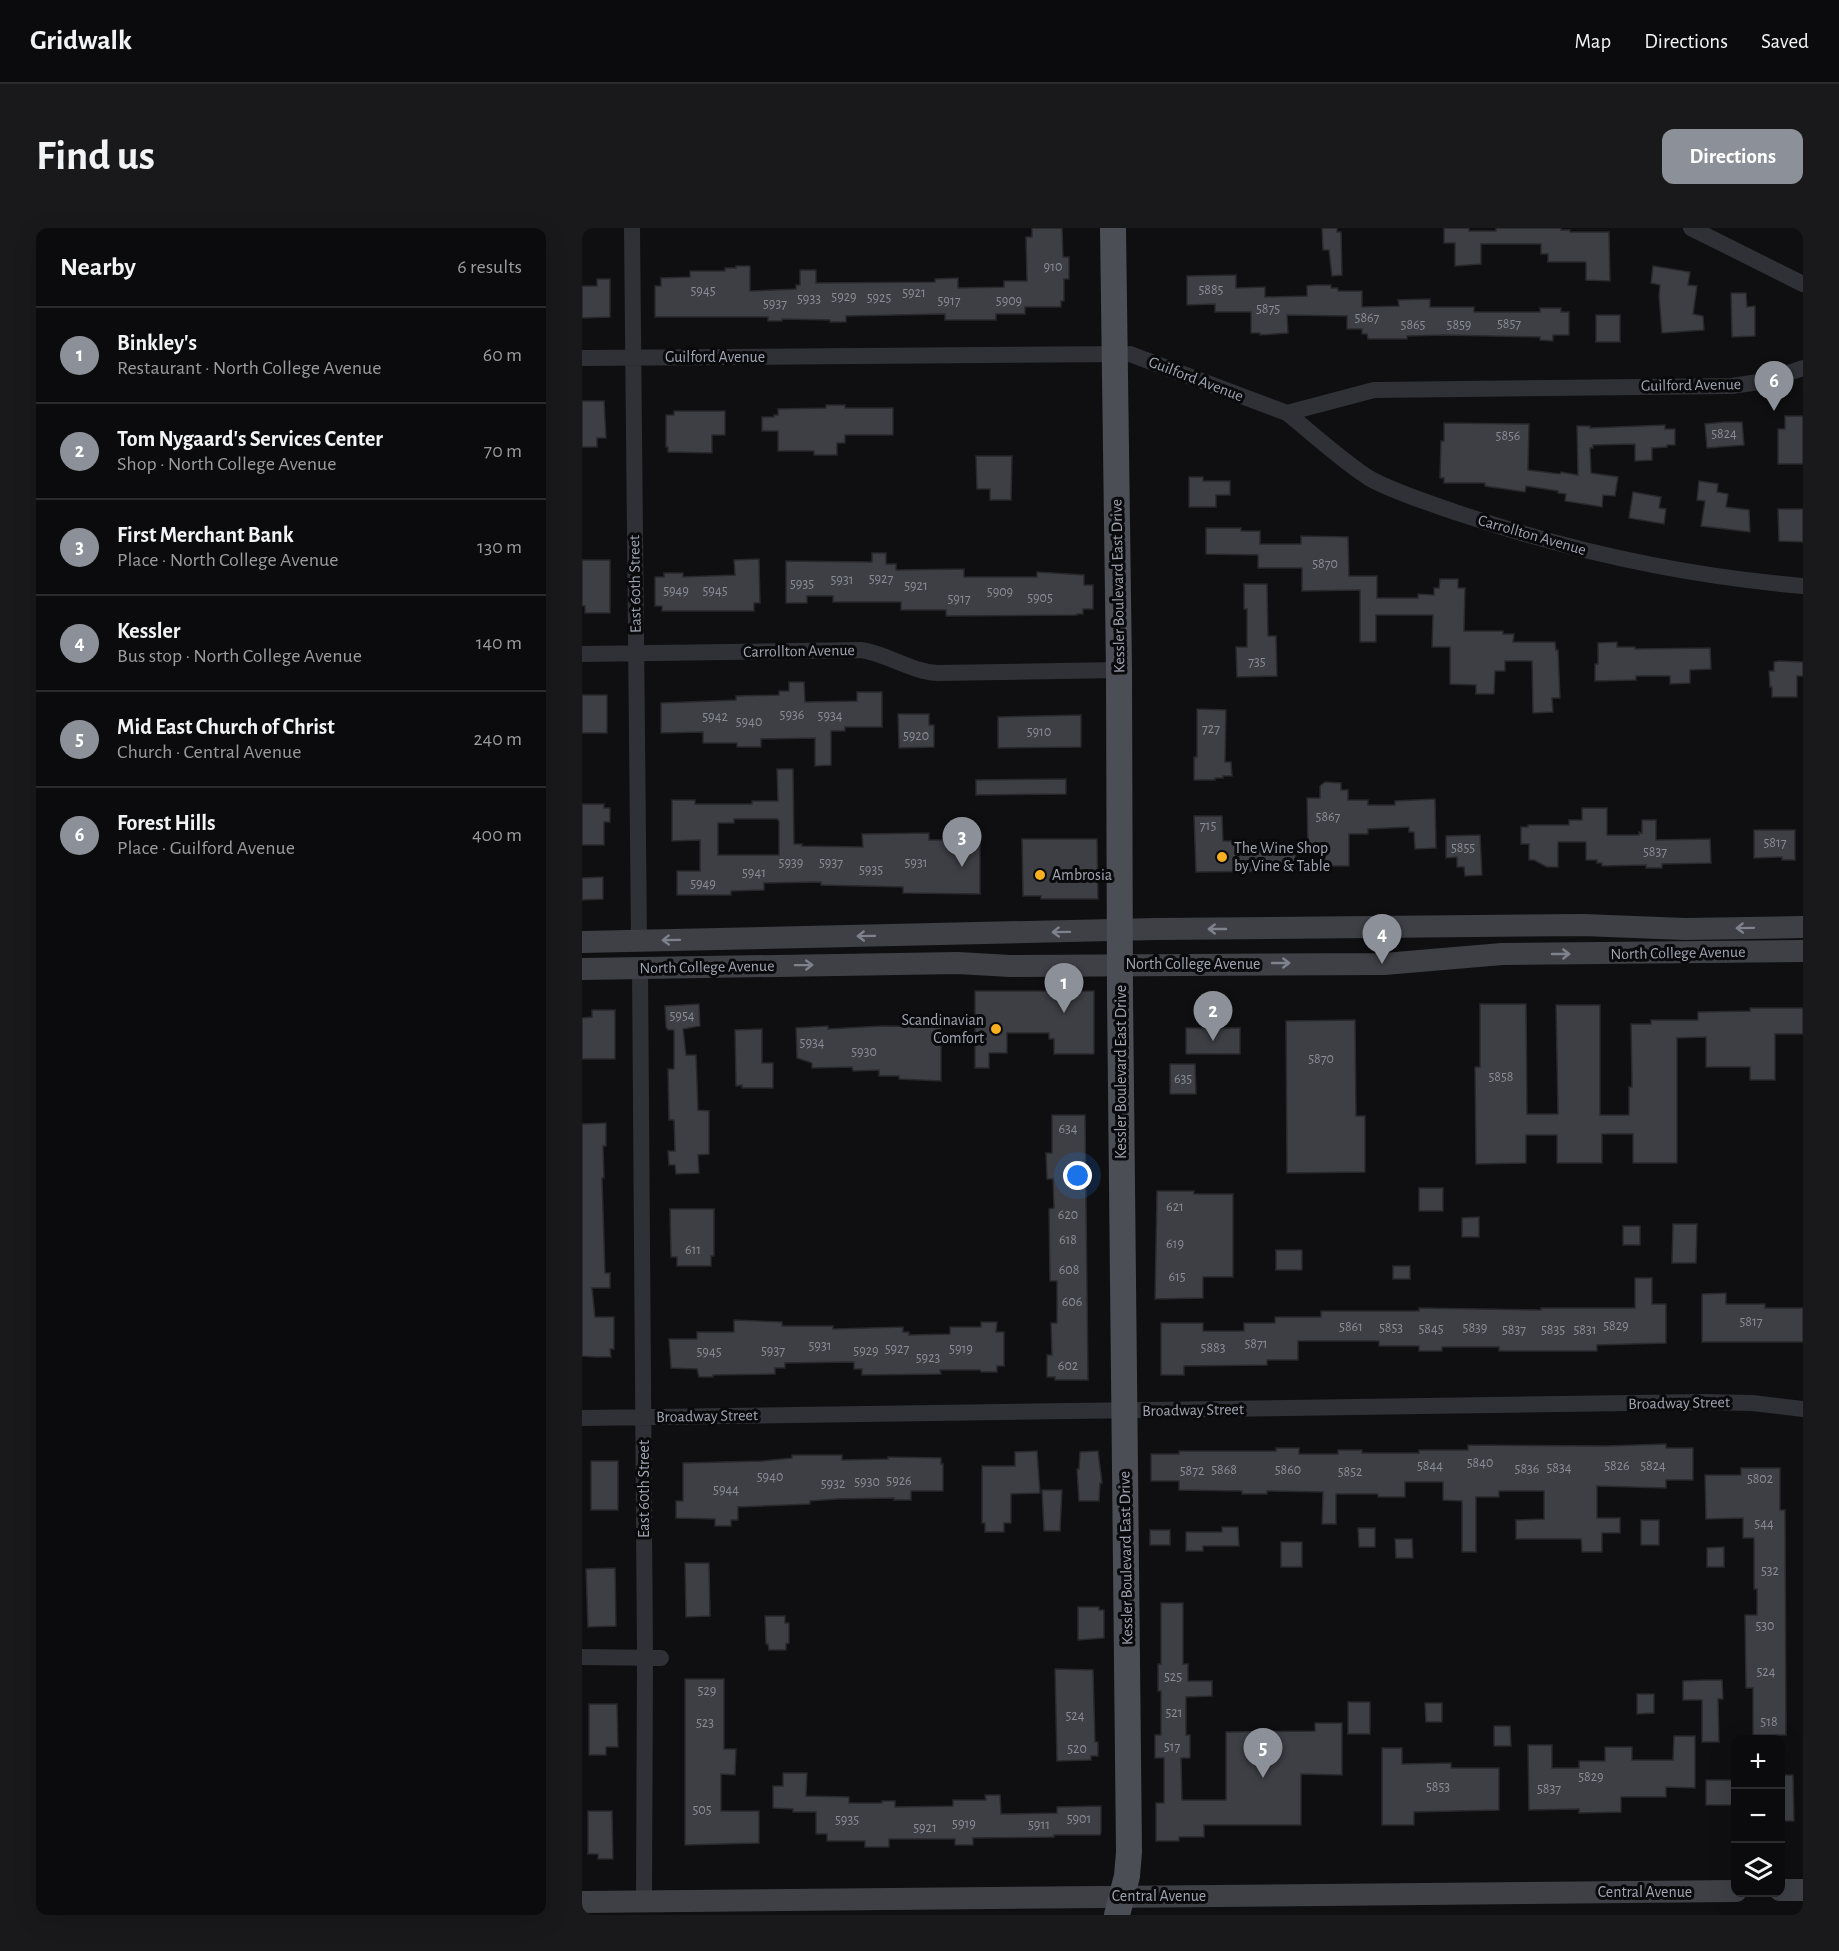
<!DOCTYPE html>
<html lang="en">
<head>
<meta charset="utf-8">
<style>
	:root { --surface:#0b0b0d; --page:#19191b; --text:#f1f3f6; --muted:#9a9b9d; --line:#2b2b2e; --accent:#8c9099 }
	body { margin:0; font-family:"Alegreya Sans",sans-serif; background:var(--page); color:var(--text) }
	.controls { position:absolute; right:18px; bottom:18px; display:grid; overflow:hidden; border-radius:12px; box-shadow:0 6px 24px #0002 }
	.controls button { width:54px; height:54px; display:grid; place-items:center; padding:0; border:0; border-bottom:2px solid var(--line); background:var(--surface); color:var(--text); font:30px sans-serif }
	.you { position:absolute; left:496px; top:948px; width:21px; height:21px; margin:-15px; border:4px solid #fff; border-radius:50%; background:#1a73e8; box-shadow:0 0 0 9px #1a73e833 }
	.badge { display:grid; place-items:center; width:39px; height:39px; border-radius:50%; background:var(--accent); color:#fff; font-size:20px; font-weight:700 }
	.pin { position:absolute; translate:-50% -50px; filter:drop-shadow(0 2px 3px #0008) }
	.pin::after { content:''; position:absolute; top:32px; width:21px; height:18px; background:inherit; clip-path:polygon(0 0,100% 0,50% 100%) }
	.list { margin:0; padding:0; list-style:none }
	h2 { display:flex; justify-content:space-between; align-items:center; height:78px; margin:0; padding:0 24px; font-size:26px }
	h2 small { font-size:20px; font-weight:400; color:var(--muted) }
	.list li { display:grid; grid-template-columns:39px 1fr auto; gap:18px; align-items:center; box-sizing:border-box; height:96px; padding:0 24px; border-top:2px solid var(--line) }
	.list b { display:block; font-size:22px; white-space:nowrap }
	.list p { margin:0; font-size:20px; white-space:nowrap; color:var(--muted) }
	.list em { font-size:20px; font-style:normal; color:var(--muted) }
	.icon { flex:none; width:33px; height:33px; fill:none; stroke:currentColor; stroke-width:2; stroke-linecap:round; stroke-linejoin:round }
	.map { position:relative; flex:none; width:1221px; height:1687px; overflow:hidden; border-radius:12px }
	header { display:flex; align-items:center; gap:36px; box-sizing:border-box; height:84px; padding:0 30px; background:var(--surface); border-bottom:2px solid var(--line) }
	header strong { font-size:28px }
	nav { display:flex; gap:33px; margin-inline-start:auto; font-size:21px }
	.intro { display:flex; align-items:center; justify-content:space-between; box-sizing:border-box; height:144px; padding:0 36px }
	h1 { margin:0; font-size:42px }
	.button { padding:15px 27px; border-radius:12px; background:var(--accent); color:#fff; font-size:21px; font-weight:700 }
	main { display:flex; gap:36px; padding:0 36px }
	aside { flex:1; background:var(--surface); border-radius:12px; box-shadow:0 6px 24px #0002 }
	.map>svg:first-child { display:block }
	.building { fill:#3e3f44; stroke:#29292d; stroke-width:1.5; fill-rule:evenodd }
	.lines { fill:none; stroke-linecap:round; stroke-linejoin:round }
	.street { stroke:#303136; stroke-width:16 }
	.secondary { stroke:#3e4046; stroke-width:22 }
	.primary { stroke:#4c4e55; stroke-width:26 }
	.oneway { stroke:#7e828c }
	.poi-dot { fill:#f8af20; stroke:#0a0a0c; stroke-width:2 }
	.labels { text-anchor:middle; dominant-baseline:central; stroke-width:6; stroke-linejoin:round; paint-order:stroke }
	.number-label { font-size:14px; fill:#888c96 }
	.street-label { font-size:16px; fill:#a0a5b2; stroke:#0a0a0c }
	.poi-label { font-size:16px; fill:#a0a5b2; stroke:#0a0a0c; text-anchor:start }
</style>
</head>
<body>
<header>
<strong>Gridwalk</strong>
<nav><a>Map</a><a>Directions</a><a>Saved</a></nav>
</header>
<div class="intro"><h1>Find us</h1><a class="button">Directions</a></div>
<main>
<aside>
<h2>Nearby<small>6 results</small></h2>
<ul class="list">
<li><span class="badge">1</span><div><b>Binkley's</b><p>Restaurant · North College Avenue</p></div><em>60 m</em></li>
<li><span class="badge">2</span><div><b>Tom Nygaard's Services Center</b><p>Shop · North College Avenue</p></div><em>70 m</em></li>
<li><span class="badge">3</span><div><b>First Merchant Bank</b><p>Place · North College Avenue</p></div><em>130 m</em></li>
<li><span class="badge">4</span><div><b>Kessler</b><p>Bus stop · North College Avenue</p></div><em>140 m</em></li>
<li><span class="badge">5</span><div><b>Mid East Church of Christ</b><p>Church · Central Avenue</p></div><em>240 m</em></li>
<li><span class="badge">6</span><div><b>Forest Hills</b><p>Place · Guilford Avenue</p></div><em>400 m</em></li>
</ul>
</aside>
<div class="map">
<svg width="1221" height="1687" viewBox="0 0 1221 1687">
	<rect width="100%" height="100%" fill="#0f0f11"/>
	<path class="building" d="M450,0h30l1,29h6v22h-5v22h-3v6h-36v7h-29v6h-51v-6l-99,2v6h-16v-2l-48,-1v2h-14v-4h-113v-31h6v-8l29,-1v-6h35v-3h11v-2h14v25l46,-2v-4h4v-15h16v13l119,-1v-3l23,-1v10l46,-1v-6h23l-1,-44h6z
		M740,0h15v4h4l1,43 -10,1 -3,-26h-6z
		M862,0h25v3h27v-3h65v2h9v2h39l1,49 -24,-1v-18h-38v-8h-7v-10h-60v20l-26,2v-23h-11z
		M1071,38l37,6 -2,13 9,1 -4,28 10,2 1,14 -42,3 -3,-37 1,-11 -9,-2z
		M654,47v13l29,-1v10l42,-1v-10l7,-1h17v3h7v3h24v16l37,-1 -1,-6 32,-1v8h44v5h66v-4h21v4h8v23h-16v6l-13,-1v-3l-97,-2 -36,1v3h-39l-1,-5h-5v-5h-15v-13l-60,-1 1,18 -28,2v-2h-9v-21h-36v-8l-28,1v-29z
		M15,51h13v38l-28,1v-32h15z
		M1149,65h15l1,14 8,-1v30l-23,1z
		M1014,87h24v27h-24z
		M0,173h22l2,37h-9v9h-15z
		M244,177h19v3h48v27h-48v8h-8v12h-23v-4h-36v-20h-16v-14h12v-2h4v-6l48,-1z
		M92,183h51v24h-13v18l-44,-1v-5h-2v-32h8z
		M1203,188h18v48h-25v-35h7z
		M1142,194h18l2,23 -37,3 -2,-24z
		M862,195l85,1 -1,46 32,4 1,-2 17,3 -1,-49h13v2l75,-3v4h10v16h-8v2l-15,1v12l-17,1v-17l-42,1v3h-3l1,25 27,4 -3,19 -12,-1 -1,12 -37,-6 1,-7 -8,-1v-2l-32,-5 -1,6 -40,-6v-3h-41v-5h-4l1,-37h3z
		M394,228h36l-1,44h-21v-11h-13z
		M607,249h14v4h27v14h-14v12h-27z
		M1117,253l19,3 -1,8 11,2 -2,13 23,3 1,22 -49,-6 4,-25 -8,-1z
		M1051,264l28,5 -2,11 7,1 -2,15 -35,-6z
		M1196,281h25v33l-24,-1z
		M624,300h35v3h19v13h41v-8l47,1 1,39h28v22h41v-4l16,1v-7h5l1,-9h18v9h7l-1,43h39v3h11l-1,8h42l1,8h2l2,48h-8l1,14 -20,1 -1,-52h-27v10h-10l-1,23h-18v-9l-26,-1v-37h-18l1,-32h-57v27h-16v-52l-58,1v-23h-44v-13l-52,-1z
		M290,325h14v11h10v6l68,-1v8h73v-5l47,3v10h9v24h-10v5h-6v1l-131,1v-6h-45v-8h-68v-6h-26v7h-21v-42l86,1z
		M177,331l1,44h-6v8h-92v-5h-7v-29h9v-4h19v4l52,-2 -1,-15z
		M0,332h28v53h-25v-7h-3z
		M662,356h23l1,52h8l1,40 -40,1 -1,-30h11v-38h-3z
		M1035,414v5h18v2l75,-1 1,21 -21,1v13l-20,1v-8h-34v4l-41,1v-17h3v-21z
		M1197,433l24,1v14h-6v21h-25v-10h-2l-1,-16h5v-9z
		M207,454h15l1,20 52,-1v-9h25v35h-37v4h-14v34l-16,1v-28l-54,1v8h-24v-4h-34v-11l-42,1v-30l75,-3v-4l43,-1v-4h10z
		M0,467h25v38h-25z
		M615,481l29,1 -1,52h6l1,14h-9v2h-8v2h-21v-23h3z
		M316,486h31v11h5v22l-35,1z
		M499,487v32l-83,1v-31z
		M195,541h16l1,75h8v2l61,1 -1,-13 67,-1v7h51v54l-77,-1v-6l-82,-2v-3l-57,1v7l-33,1v4h-54v-24h23v-31l-28,1v-41h23v4h57v-3h26zM152,591h43l2,2v34h-61v-32h16z
		M484,551v15l-90,1v-15z
		M743,554l16,1v7h7v10h20v5h27v-4l40,-2 1,49 -21,1 -1,-17h-5v-5l-41,2v5h-19v32h-24v-14l-17,1 -1,-55h13v-12z
		M0,576h22v4h6v14h-6v23h-22z
		M1000,580h25v27h32v-3l3,1v-13h14v20l54,-1 1,24 -49,1v4h-16v-3l-44,1v-3h-5v-3h-11v-18h-28v25h-11l-13,-7h-5v-16h-8v-17h7v-2h41v-5h13z
		M612,588h28l1,25h24v3h49l-1,24h-12v3l-87,1z
		M1172,602h41v30h-13v-3l-28,1z
		M898,607l2,40 -17,1 -1,-9h-7v-10l-11,1v-22z
		M440,611h75l1,60h-57v-3h-18z
		M21,649v22l-21,1v-22z
		M393,763h119v63h-40v-15h-5v-6h-42v20h-18v15h-14z
		M117,776l1,22 -17,3 3,26h10l2,55 11,1v43l-11,1 1,18 -23,1 -1,-9h-6l-1,-14h7l-1,-31h-5l-1,-51h6v-39h-6l-2,-3 -1,-21z
		M898,776h46l1,110h31l-2,-109h44v110h29v-28h3l-1,-63h20v-4h47v-8l52,-1v-3h53v26h-28v46h-25v-13h-44v-30l-29,1v125h-44v-29h-31v29h-45v-28h-31v28l-50,1 -1,-97h5z
		M10,782h23v49h-33v-41l10,-1z
		M773,792l1,96h9v56l-78,1 -1,-152z
		M246,798v3l54,-3 59,1v54l-42,-2v-3h-20v-6l-26,1 -1,-4 -40,1v-5l-15,-5 -1,-30z
		M604,800h54v26h-54z
		M180,801v34h11v25h-31v-3l-6,1 -1,-56z
		M588,836h25l1,30h-26z
		M470,887h33l3,265h-33v-3h-8v-22h5l-1,-32h6v-42h-7l-1,-72 5,-1 -1,-29h-6l-1,-26h6z
		M24,895v23h-3l1,32h-2l3,95h5v15h-18l3,29h19v32h-4l1,8h-16l-13,-1v-232z
		M837,960h24v23h-24z
		M575,963h37v3h39v83h-30v21l-48,1z
		M88,981h44v47h-3v10h-34v-9h-6z
		M897,989v20h-17v-19z
		M1091,996h24l-1,39h-24z
		M1041,998h17v19h-17z
		M694,1022h26v20h-26z
		M811,1038h17v13h-17z
		M1053,1050h17v26h14v39l-69,2v6h-98v-4h-57v4h-23v-5h-40v-5h-81v19h-31v5l-83,1v9h-23v-52h42v8h41v-8h31v-6h46v-6h98v-3l122,2v-2h94z
		M1144,1065v11h39v4h38v34h-101v-48z
		M152,1092l48,2v4h51v3l70,-2v5h6v3l41,-1v-7h31v-5h16l-1,10h8v34h-7v6h-16l-1,-2h-40l1,4 -79,1v-6h-8v-7l-69,1v5h-10v6l-62,1v2h-14l-2,-8 -26,-1 -2,-29h28v-7h37z
		M1084,1216v4h27v32h-27v8l-69,-2v32h23v15h-18v19h-20l-1,-13h-65v-19l28,-1v-28h-45v6h-23v55h-14v-51l-19,-1v-18h-38v15h-27v-3h-42v30h-14l1,-32 -56,-1v3h-25v-3l-63,-1v-9h-28v-27h28v-3h97v-3h23v6h39v-4h24v3h57v-3h49v-5l137,1z
		M455,1223l3,42 -29,1v29h-7v9h-19v-9h-3v-57h33v-14z
		M516,1223l4,32h-2l-1,18h-20l-2,-32h2l1,-17z
		M210,1227h50v5l46,-1v-2l53,1v6h2v27h-32v9h-17v-2l-57,1 -27,2v3l-72,3v13h-7v6h-16v-7l-39,-1v-17h7v-38l79,-2 30,-3z
		M9,1233h27v49h-27z
		M1159,1240h39v42h5l1,225h-33v-47h-7l-1,-73h12v-26h-3v-51h-11v-20l-37,1 -1,-44h36z
		M460,1262h20l-2,41h-16z
		M1059,1292h18v25h-18z
		M640,1299h16l1,19h-36v5h-17v-19h36z
		M776,1300h17v19h-16z
		M568,1302h20v15h-20z
		M813,1311h17l1,19h-17z
		M699,1314h21v25h-21z
		M1142,1319v20h-17v-19z
		M103,1335h24l1,53 -24,1z
		M33,1340l1,58 -28,1 -2,-58z
		M579,1375h22v61h5v17h24v15l-26,1v38h4v23h-9l1,42h44v-68l89,-1v-8h27v52l-41,-1v51h-97v12h-25v4h-23v-38h8v-45h-9v-23h6v-44h-3v-27h3z
		M496,1379h21v3h5v28l-26,2z
		M183,1388h20v7h4v20l-3,1v6h-17l-1,-6h-2z
		M473,1441l38,1 2,72h3v14h-7v4l-34,1z
		M103,1451h39v70h12l-1,26 -14,-1v37h38v32l-74,2z
		M1123,1452h17l1,19h-5l1,43h-17v-42h-19v-19z
		M1055,1466h17v19l-17,1z
		M766,1474h22v32h-22z
		M843,1475h17v19h-16z
		M7,1476h28l1,43h-12v8h-17z
		M912,1498h16l1,20h-17z
		M1092,1508h21v52l-29,-1v10h-45v15l-42,1v-4l-50,1 -1,-65h24v23h27v-7h26v-14h27v13h41z
		M800,1520h20v16l49,-1v5h48v42l-85,2v13h-32z
		M201,1545h24l-1,23 43,1v6h33v-2h13v6l58,-1v-6h33l-1,-5h15l1,19 56,-1v-6l44,-1v26l-1,3h-46v2l-81,1v7h-18v-6h-66v8h-24v-6h-38v-7h-11v-22h-23v-3l-20,-1v-22h10z
		M1198,1547h13l1,46h-14z
		M1124,1552h30v25h-30z
		M6,1583h24l1,48h-15v-5h-10z"/>
	<g class="lines">
		<path class="street" d="M50,0l7,713
			M1109,0l112,56
			M0,130l548,-4 157,59 87,-23 358,-4 33,-5 38,-13
			M705,185c26,21 54,47 82,65 22,13 63,26 89,35 112,38 227,63 345,73
			M0,426l279,-4c27,4 49,21 76,23l182,-3
			M58,740l5,689 -1,244
			M0,1190l1121,-16 49,1 51,6
			M0,1429l79,1"/>
		<path class="secondary" d="M0,714l574,-13 427,-4 102,4 118,-2
			M0,741l376,-6 52,3 374,-2 118,-10 301,-3
			M1198,1662h23
			M0,1674l1154,-11"/>
		<path class="primary" d="M531,0l6,442 1,325 9,857 -2,24 -10,39"/>
	</g>
	<defs><path id="oneway-shaft" d="M-6 0H5M1.5-3L5.5 0L1.5 3" fill="none" stroke-width="1.6" stroke-linecap="round" stroke-linejoin="round" transform="scale(1.5)"/></defs>
	<g class="oneway">
		<use href="#oneway-shaft" transform="translate(1163 700) rotate(179)"/>
		<use href="#oneway-shaft" transform="translate(635 701) rotate(180)"/>
		<use href="#oneway-shaft" transform="translate(479 704) rotate(179)"/>
		<use href="#oneway-shaft" transform="translate(284 708) rotate(179)"/>
		<use href="#oneway-shaft" transform="translate(89 712) rotate(179)"/>
		<use href="#oneway-shaft" transform="translate(979 726)"/>
		<use href="#oneway-shaft" transform="translate(699 735)"/>
		<use href="#oneway-shaft" transform="translate(222 737) rotate(-1)"/>
	</g>
	<g class="poi-dot">
		<circle cx="640" cy="629" r="6"/>
		<circle cx="458" cy="647" r="6"/>
		<circle cx="414" cy="801" r="6"/>
	</g>
	<g class="labels">
		<g class="number-label">
			<text x="471" y="39">910</text>
			<text x="629" y="62">5885</text>
			<text x="121" y="63">5945</text>
			<text x="332" y="65">5921</text>
			<text x="262" y="69">5929</text>
			<text x="297" y="70">5925</text>
			<text x="227" y="71">5933</text>
			<text x="367" y="73">5917</text>
			<text x="427" y="73">5909</text>
			<text x="193" y="76">5937</text>
			<text x="686" y="81">5875</text>
			<text x="785" y="90">5867</text>
			<text x="927" y="96">5857</text>
			<text x="831" y="97">5865</text>
			<text x="877" y="97">5859</text>
			<text x="1142" y="206">5824</text>
			<text x="926" y="208">5856</text>
			<text x="743" y="336">5870</text>
			<text x="299" y="351">5927</text>
			<text x="260" y="352">5931</text>
			<text x="220" y="356">5935</text>
			<text x="334" y="358">5921</text>
			<text x="94" y="363">5949</text>
			<text x="133" y="363">5945</text>
			<text x="418" y="364">5909</text>
			<text x="458" y="370">5905</text>
			<text x="377" y="371">5917</text>
			<text x="675" y="434">735</text>
			<text x="210" y="487">5936</text>
			<text x="248" y="488">5934</text>
			<text x="133" y="489">5942</text>
			<text x="167" y="494">5940</text>
			<text x="629" y="501">727</text>
			<text x="457" y="504">5910</text>
			<text x="334" y="508">5920</text>
			<text x="746" y="589">5867</text>
			<text x="626" y="598">715</text>
			<text x="1193" y="615">5817</text>
			<text x="881" y="620">5855</text>
			<text x="1073" y="624">5837</text>
			<text x="209" y="635">5939</text>
			<text x="249" y="635">5937</text>
			<text x="334" y="635">5931</text>
			<text x="289" y="642">5935</text>
			<text x="172" y="645">5941</text>
			<text x="121" y="656">5949</text>
			<text x="100" y="788">5954</text>
			<text x="230" y="815">5934</text>
			<text x="282" y="824">5930</text>
			<text x="739" y="831">5870</text>
			<text x="919" y="849">5858</text>
			<text x="601" y="851">635</text>
			<text x="486" y="901">634</text>
			<text x="593" y="979">621</text>
			<text x="486" y="987">620</text>
			<text x="486" y="1012">618</text>
			<text x="593" y="1016">619</text>
			<text x="111" y="1022">611</text>
			<text x="487" y="1042">608</text>
			<text x="595" y="1049">615</text>
			<text x="490" y="1074">606</text>
			<text x="1169" y="1094">5817</text>
			<text x="1034" y="1098">5829</text>
			<text x="769" y="1099">5861</text>
			<text x="809" y="1100">5853</text>
			<text x="893" y="1100">5839</text>
			<text x="849" y="1101">5845</text>
			<text x="932" y="1102">5837</text>
			<text x="971" y="1102">5835</text>
			<text x="1003" y="1102">5831</text>
			<text x="674" y="1116">5871</text>
			<text x="238" y="1118">5931</text>
			<text x="631" y="1120">5883</text>
			<text x="315" y="1121">5927</text>
			<text x="379" y="1121">5919</text>
			<text x="191" y="1123">5937</text>
			<text x="284" y="1123">5929</text>
			<text x="127" y="1124">5945</text>
			<text x="346" y="1130">5923</text>
			<text x="486" y="1138">602</text>
			<text x="898" y="1235">5840</text>
			<text x="848" y="1238">5844</text>
			<text x="1035" y="1238">5826</text>
			<text x="1071" y="1238">5824</text>
			<text x="977" y="1240">5834</text>
			<text x="945" y="1241">5836</text>
			<text x="642" y="1242">5868</text>
			<text x="706" y="1242">5860</text>
			<text x="610" y="1243">5872</text>
			<text x="768" y="1244">5852</text>
			<text x="188" y="1249">5940</text>
			<text x="1178" y="1251">5802</text>
			<text x="317" y="1253">5926</text>
			<text x="285" y="1254">5930</text>
			<text x="251" y="1256">5932</text>
			<text x="144" y="1262">5944</text>
			<text x="1182" y="1296">544</text>
			<text x="1188" y="1343">532</text>
			<text x="1183" y="1398">530</text>
			<text x="1184" y="1444">524</text>
			<text x="591" y="1449">525</text>
			<text x="125" y="1463">529</text>
			<text x="592" y="1485">521</text>
			<text x="493" y="1488">524</text>
			<text x="1187" y="1494">518</text>
			<text x="123" y="1495">523</text>
			<text x="590" y="1519">517</text>
			<text x="495" y="1521">520</text>
			<text x="1009" y="1549">5829</text>
			<text x="856" y="1559">5853</text>
			<text x="967" y="1561">5837</text>
			<text x="120" y="1582">505</text>
			<text x="497" y="1591">5901</text>
			<text x="265" y="1592">5935</text>
			<text x="382" y="1596">5919</text>
			<text x="457" y="1597">5911</text>
			<text x="343" y="1600">5921</text>
		</g>
		<g class="street-label">
			<text x="133" y="129">Guilford Avenue</text>
			<text transform="translate(614 151) rotate(21)">Guilford Avenue</text>
			<text transform="translate(1109 157) rotate(-1)">Guilford Avenue</text>
			<text transform="translate(950 307) rotate(16)">Carrollton Avenue</text>
			<text transform="translate(53 356) rotate(-91)">East 60th Street</text>
			<text transform="translate(536 358) rotate(-91)">Kessler Boulevard East Drive</text>
			<text transform="translate(217 423) rotate(-1)">Carrollton Avenue</text>
			<text transform="translate(1096 725) rotate(-1)">North College Avenue</text>
			<text x="611" y="736">North College Avenue</text>
			<text transform="translate(125 739) rotate(-1)">North College Avenue</text>
			<text transform="translate(539 844) rotate(-90)">Kessler Boulevard East Drive</text>
			<text transform="translate(1097 1175) rotate(-1)">Broadway Street</text>
			<text transform="translate(611 1182) rotate(-1)">Broadway Street</text>
			<text transform="translate(125 1188) rotate(-1)">Broadway Street</text>
			<text transform="translate(62 1261) rotate(-90)">East 60th Street</text>
			<text transform="translate(544 1330) rotate(-91)">Kessler Boulevard East Drive</text>
			<text x="1063" y="1664">Central Avenue</text>
			<text x="577" y="1668">Central Avenue</text>
		</g>
		<g class="poi-label">
			<text x="652" y="620">The Wine Shop<tspan x="652" dy="18">by Vine &amp; Table</tspan></text>
			<text x="470" y="647">Ambrosia</text>
			<text x="402" y="792" text-anchor="end">Scandinavian<tspan x="402" dy="18">Comfort</tspan></text>
		</g>
	</g>
</svg>
<div class="controls">
<button>+</button>
<button>−</button>
<button><svg class="icon" aria-label="layers" viewBox="0 0 24 24"><path d="M12 4l9 5-9 5-9-5zM3 14l9 5 9-5"/></svg></button>
</div>
<div class="you"></div>
<div class="pin badge" style="left:482px;top:785px">1</div>
<div class="pin badge" style="left:631px;top:813px">2</div>
<div class="pin badge" style="left:380px;top:639px">3</div>
<div class="pin badge" style="left:800px;top:736px">4</div>
<div class="pin badge" style="left:681px;top:1550px">5</div>
<div class="pin badge" style="left:1192px;top:183px">6</div>
</div>
</main>
</body>
</html>
